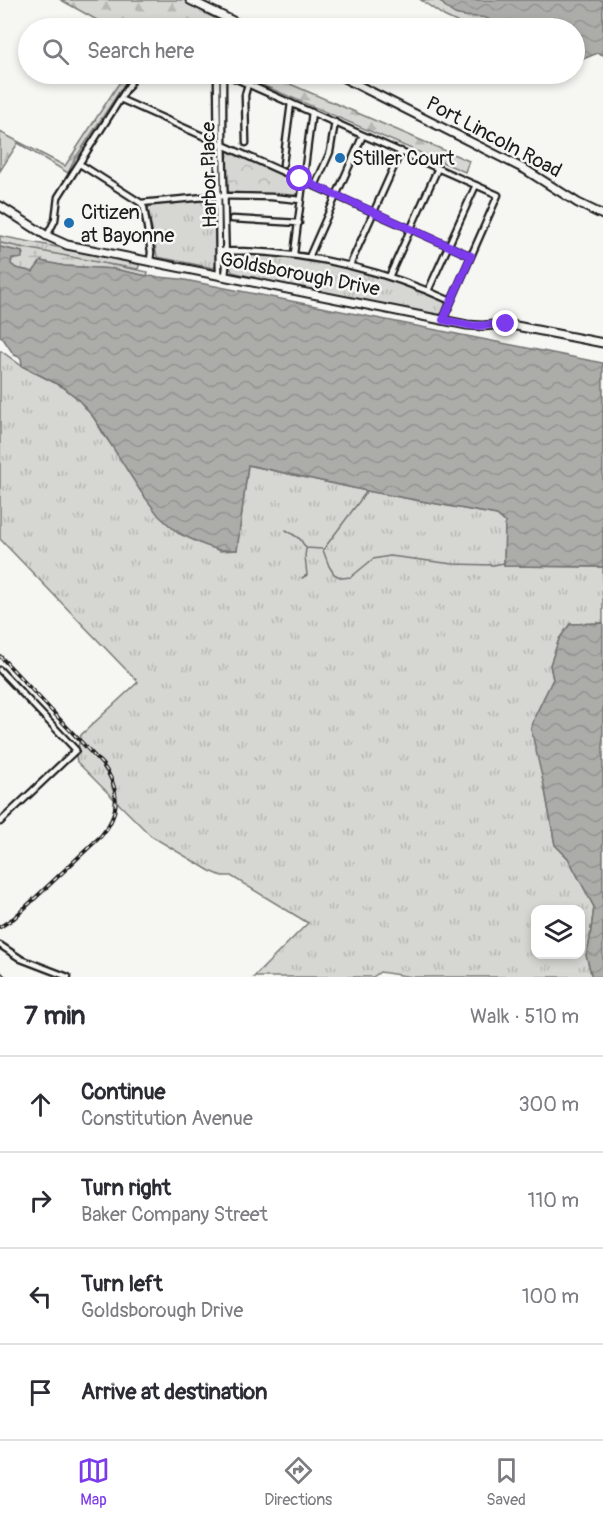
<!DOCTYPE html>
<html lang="en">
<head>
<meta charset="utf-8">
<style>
	:root { --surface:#fff; --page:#f2f2f3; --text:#2b2b33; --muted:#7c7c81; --line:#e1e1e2; --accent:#7c3aed }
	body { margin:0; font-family:Pangolin,sans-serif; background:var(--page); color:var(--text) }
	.controls { position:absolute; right:18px; bottom:18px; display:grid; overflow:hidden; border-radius:12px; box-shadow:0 3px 9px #0003 }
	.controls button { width:54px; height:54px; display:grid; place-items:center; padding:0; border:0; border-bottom:2px solid var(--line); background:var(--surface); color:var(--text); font:30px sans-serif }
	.stop { position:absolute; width:18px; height:18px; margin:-14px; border:4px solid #7c3aed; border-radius:50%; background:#fff }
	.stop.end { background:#7c3aed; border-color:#fff; box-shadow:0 2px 6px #0008 }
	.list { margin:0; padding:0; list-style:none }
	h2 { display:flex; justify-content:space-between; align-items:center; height:78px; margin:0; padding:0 24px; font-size:26px }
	h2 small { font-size:20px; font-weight:400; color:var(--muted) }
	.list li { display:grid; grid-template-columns:39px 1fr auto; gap:18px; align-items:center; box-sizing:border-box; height:96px; padding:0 24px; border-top:2px solid var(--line) }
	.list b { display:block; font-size:22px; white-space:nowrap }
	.list p { margin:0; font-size:20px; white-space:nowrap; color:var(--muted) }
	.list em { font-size:20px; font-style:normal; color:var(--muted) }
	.icon { flex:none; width:33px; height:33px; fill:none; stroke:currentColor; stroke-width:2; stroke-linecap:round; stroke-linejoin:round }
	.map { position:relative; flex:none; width:603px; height:977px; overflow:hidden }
	.search { position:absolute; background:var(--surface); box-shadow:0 3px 9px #0003; left:18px; right:18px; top:18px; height:66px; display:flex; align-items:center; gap:15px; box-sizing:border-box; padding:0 21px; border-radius:33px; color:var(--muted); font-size:22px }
	.sheet { height:462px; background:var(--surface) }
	nav { display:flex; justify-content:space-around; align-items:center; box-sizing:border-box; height:84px; border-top:2px solid var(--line); background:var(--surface); font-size:16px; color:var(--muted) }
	nav a { display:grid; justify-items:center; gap:3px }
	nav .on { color:var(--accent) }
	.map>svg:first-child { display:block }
	.grass { fill:url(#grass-tufts); stroke:#797977; stroke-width:1.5; fill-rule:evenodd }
	.forest { fill:url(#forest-firs); stroke:#797977; stroke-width:1.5 }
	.wetland { fill:url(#wetland-marsh); stroke:#797977; stroke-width:1.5 }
	.park { fill:url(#park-crowns); stroke:#797977; stroke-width:1.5 }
	.water { fill:url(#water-waves); stroke:#727271; stroke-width:1.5 }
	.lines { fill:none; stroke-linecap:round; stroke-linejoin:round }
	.stream { stroke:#727271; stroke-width:1.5 }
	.street-casing { stroke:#1c1c1c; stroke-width:9 }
	.secondary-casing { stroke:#1c1c1c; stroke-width:11 }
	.street { stroke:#f6f6f2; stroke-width:4.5 }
	.secondary { stroke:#f6f6f2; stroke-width:7 }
	.rail-casing { stroke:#1c1c1c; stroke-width:4 }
	.rail { stroke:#f6f6f2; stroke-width:1.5; stroke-dasharray:4.5; stroke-linecap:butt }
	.route { stroke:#7c3aed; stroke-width:8 }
	.poi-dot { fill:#1f6fb2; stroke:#f6f6f2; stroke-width:2 }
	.labels { text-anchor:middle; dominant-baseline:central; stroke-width:5; stroke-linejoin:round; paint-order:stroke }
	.street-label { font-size:20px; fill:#1c1c1c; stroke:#f6f6f2 }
	.poi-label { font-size:20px; fill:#1c1c1c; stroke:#f6f6f2; text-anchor:start }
</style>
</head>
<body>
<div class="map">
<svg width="603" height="977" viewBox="0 0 603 977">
	<defs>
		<pattern id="grass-tufts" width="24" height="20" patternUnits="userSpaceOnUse" patternTransform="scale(1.5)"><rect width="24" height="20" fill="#d6d6d2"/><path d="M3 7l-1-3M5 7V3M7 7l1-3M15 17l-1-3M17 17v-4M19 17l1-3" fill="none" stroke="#b7b7b4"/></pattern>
		<pattern id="forest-firs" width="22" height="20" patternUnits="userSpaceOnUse" patternTransform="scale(1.5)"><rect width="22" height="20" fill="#d6d6d2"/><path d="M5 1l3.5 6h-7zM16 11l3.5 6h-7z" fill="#b7b7b4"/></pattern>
		<pattern id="wetland-marsh" width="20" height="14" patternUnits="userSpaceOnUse" patternTransform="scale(1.5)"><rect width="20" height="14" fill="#d6d6d2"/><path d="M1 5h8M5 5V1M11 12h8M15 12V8" fill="none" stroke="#b7b7b4"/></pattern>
		<pattern id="park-crowns" width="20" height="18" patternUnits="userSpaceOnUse" patternTransform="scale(1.5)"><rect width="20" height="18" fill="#d6d6d2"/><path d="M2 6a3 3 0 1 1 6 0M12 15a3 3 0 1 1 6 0" fill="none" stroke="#b7b7b4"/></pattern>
		<pattern id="water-waves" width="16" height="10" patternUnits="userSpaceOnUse" patternTransform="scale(1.5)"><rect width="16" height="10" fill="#acaca9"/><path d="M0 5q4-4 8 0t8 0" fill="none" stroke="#939391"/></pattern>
	</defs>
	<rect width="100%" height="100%" fill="#f6f6f2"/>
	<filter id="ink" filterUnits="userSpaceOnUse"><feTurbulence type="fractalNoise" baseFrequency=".0167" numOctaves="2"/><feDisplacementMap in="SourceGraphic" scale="12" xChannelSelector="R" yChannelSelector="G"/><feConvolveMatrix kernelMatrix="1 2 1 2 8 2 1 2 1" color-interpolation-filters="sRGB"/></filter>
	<g filter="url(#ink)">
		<path class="grass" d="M216,200l2,65 -3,1 -1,2 -57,-11 -9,-48 1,-3 37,-5z
			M0,236l140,27 -2,6 -49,-8 -89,-18z
			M232,253c72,-4 145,21 212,48l1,4 -3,8 -4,2 -131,-25 -75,-18 -1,-3 -3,-1 1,-11h2z
			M0,351h1l21,15 41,21 14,11 17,20 10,17 74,98 42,18 17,-1 11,-85 119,26 130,24 8,7 -1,44 99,1v56l-33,1 -11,15 -9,26 3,14 -18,37 10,74 10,55 13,13 26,49 -5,38 -3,10 6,22h-179l-33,-5 -7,5h-119l54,-54 -77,-47h-9l-12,-5 -59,-35 -74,-74 -1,-6 5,-21 57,-53 -138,-143zM536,910h44v44h-44z"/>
		<path class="forest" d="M61,0h151l-6,14 30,14h-125z
			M125,74h6l-56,85 -7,14 -50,-30 -18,28v-39l65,34z
			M237,74h30l202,87 -4,11z"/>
		<path class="wetland" d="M421,0h33l73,28h-58l-25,-12z
			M0,243l148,29 -1,4 -33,-7 -49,-3 -24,-5 -8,11 -17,-4 -5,-4 1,-6 11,-4 -1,-2 -22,-5z"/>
		<path class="park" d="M227,151h3l65,29 4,6 -1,7 -5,3h-5l-59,-4 -2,-3z"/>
		<path class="water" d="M439,0h164v55l-5,-2 -15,6 -8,-3 -1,-28h-74c-17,-17 -22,-8 -42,-13 -7,-1 -14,-10 -19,-15z
			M0,247l22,5v6l-5,1 -5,-1 -1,6 5,4 17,4 8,-11 24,5 49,3 33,7 33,3 423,84v204l-99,-1 1,-44 -8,-7 -130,-24 -119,-26 -11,85h-18l-15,-5 -26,-12 -19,-17 -18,-24 -47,-74 -17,-20 -14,-11 -41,-21 -1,-8 -7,-3 -12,-18h-2z
			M603,623v354h-11l-6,-22 3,-10 5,-38 -26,-49 -13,-13 -10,-55 -14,-61 4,-13 18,-37 -3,-14 9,-26 11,-15z"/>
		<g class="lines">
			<path class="stream" d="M367,491l-44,59 6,16 5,8 8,4 9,-1 22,-18 17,-3 63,8 40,1 11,-2
				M286,530l14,9 6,9 16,1
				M302,578l5,-3 -2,-19 1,-7"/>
			<g class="street-casing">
				<path id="street" d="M217,74l2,201
					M223,74v62l3,131 -1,9
					M225,74l273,121 -55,125
					M120,99l351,157
					M246,143l-1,-48 3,-11
					M79,164l4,2 58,37 74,-7 56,1 30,3
					M283,164l8,-61
					M315,186l15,-34 5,-30
					M141,203l3,5 7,44 -1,9
					M232,219l67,4
					M47,236l8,-16 3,-23 78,-123
					M220,251c80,-1 158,17 231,50
					M294,254l18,-142
					M309,257l54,-122
					M350,265l51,-114
					M389,277l49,-109
					M428,291l48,-106
					M0,670l76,80 -76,72
					M0,945l21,14 47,18"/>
			</g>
			<g class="secondary-casing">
				<path id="secondary" d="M190,0l57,28
					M336,74l190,96 52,33 25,12
					M0,206l47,30 20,9 400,80 15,1 24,-2 97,19"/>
			</g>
			<use href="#street" class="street"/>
			<use href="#secondary" class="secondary"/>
			<g class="rail-casing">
				<path id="rail" d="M0,656l102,108c18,23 19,49 -1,72l-87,82 -14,9
					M0,973l4,4"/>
			</g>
			<use href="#rail" class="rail"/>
		</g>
	</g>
	<g class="lines" filter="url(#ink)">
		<path class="route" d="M300,179l171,77 -28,64 31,6 32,-2"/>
	</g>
	<g class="poi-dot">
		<circle cx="340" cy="158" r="6"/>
		<circle cx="69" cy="223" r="6"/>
	</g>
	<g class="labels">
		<g class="street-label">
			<text transform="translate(494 137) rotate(28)">Port Lincoln Road</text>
			<text transform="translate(209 175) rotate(-91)">Harbor Place</text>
			<text transform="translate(300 274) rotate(11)">Goldsborough Drive</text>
		</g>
		<g class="poi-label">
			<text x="352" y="158">Stiller Court</text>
			<text x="81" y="212">Citizen<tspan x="81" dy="23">at Bayonne</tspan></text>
		</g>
	</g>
</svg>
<div class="controls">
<button><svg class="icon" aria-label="layers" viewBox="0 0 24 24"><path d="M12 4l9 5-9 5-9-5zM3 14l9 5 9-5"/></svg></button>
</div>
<div class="stop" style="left:300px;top:179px"></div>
<div class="stop end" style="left:506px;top:324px"></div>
<div class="search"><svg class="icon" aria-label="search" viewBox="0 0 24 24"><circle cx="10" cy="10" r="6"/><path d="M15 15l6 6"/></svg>Search here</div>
</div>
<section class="sheet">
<h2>7 min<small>Walk · 510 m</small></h2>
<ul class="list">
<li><svg class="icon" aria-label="ahead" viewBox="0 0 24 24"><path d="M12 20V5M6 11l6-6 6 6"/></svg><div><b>Continue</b><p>Constitution Avenue</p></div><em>300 m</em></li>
<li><svg class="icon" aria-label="right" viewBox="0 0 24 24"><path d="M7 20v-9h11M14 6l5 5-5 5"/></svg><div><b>Turn right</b><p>Baker Company Street</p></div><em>110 m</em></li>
<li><svg class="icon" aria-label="left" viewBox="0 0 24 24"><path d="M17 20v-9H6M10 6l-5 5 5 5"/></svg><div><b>Turn left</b><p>Goldsborough Drive</p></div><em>100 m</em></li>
<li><svg class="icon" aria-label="arrive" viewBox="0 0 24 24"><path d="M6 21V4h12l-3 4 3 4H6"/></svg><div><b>Arrive at destination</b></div></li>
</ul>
</section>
<nav>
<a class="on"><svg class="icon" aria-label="map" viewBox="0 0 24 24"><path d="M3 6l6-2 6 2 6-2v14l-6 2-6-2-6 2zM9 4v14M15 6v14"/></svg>Map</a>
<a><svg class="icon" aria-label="directions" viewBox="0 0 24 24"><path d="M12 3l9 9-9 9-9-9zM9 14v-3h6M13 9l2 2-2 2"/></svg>Directions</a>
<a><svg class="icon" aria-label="saved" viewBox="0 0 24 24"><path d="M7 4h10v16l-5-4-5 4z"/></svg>Saved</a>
</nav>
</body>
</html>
